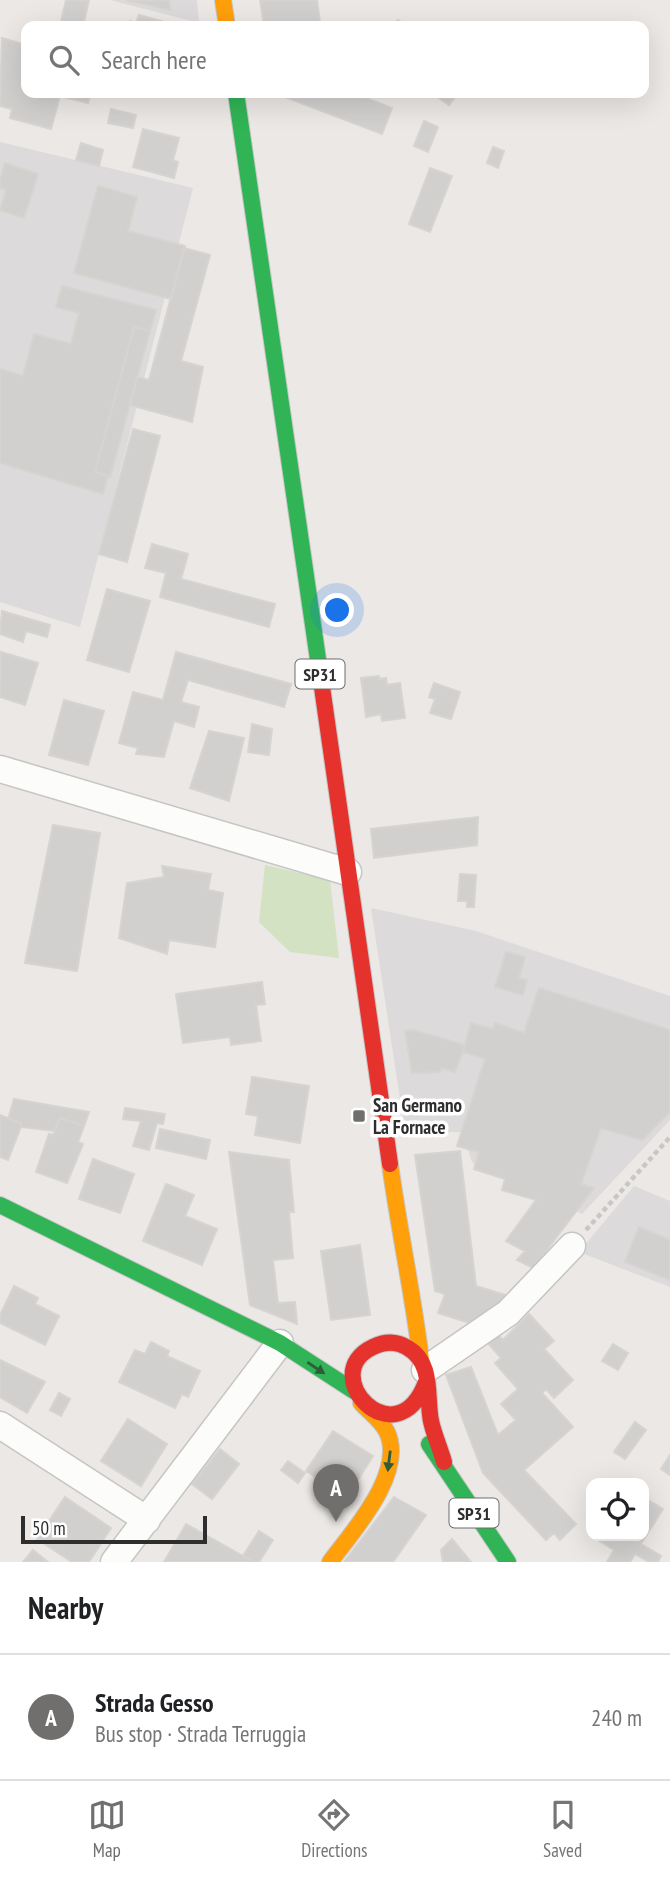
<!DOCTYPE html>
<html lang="en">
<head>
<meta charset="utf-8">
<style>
	:root { --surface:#fff; --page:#f6f6f6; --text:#202124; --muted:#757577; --line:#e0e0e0; --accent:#706f6e }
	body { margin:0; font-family:"PT Sans Narrow",sans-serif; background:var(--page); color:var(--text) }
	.controls { position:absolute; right:21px; bottom:21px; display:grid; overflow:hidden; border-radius:14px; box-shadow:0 7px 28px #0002 }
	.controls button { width:63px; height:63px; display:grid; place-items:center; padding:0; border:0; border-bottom:2px solid var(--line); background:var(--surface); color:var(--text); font:35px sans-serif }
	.scale { position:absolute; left:21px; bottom:18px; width:186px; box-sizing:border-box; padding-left:7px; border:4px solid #2e2e2e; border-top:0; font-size:19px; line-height:24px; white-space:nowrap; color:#2e2e2e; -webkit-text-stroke:5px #fff; paint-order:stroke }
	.you { position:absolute; left:338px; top:611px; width:24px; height:24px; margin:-18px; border:5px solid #fff; border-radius:50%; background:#1a73e8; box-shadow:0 0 0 10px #1a73e833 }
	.badge { display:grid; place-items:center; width:46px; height:46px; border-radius:50%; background:var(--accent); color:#fff; font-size:23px; font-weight:700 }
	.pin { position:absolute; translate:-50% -58px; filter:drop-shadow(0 2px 4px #0008) }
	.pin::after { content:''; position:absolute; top:37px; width:24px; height:21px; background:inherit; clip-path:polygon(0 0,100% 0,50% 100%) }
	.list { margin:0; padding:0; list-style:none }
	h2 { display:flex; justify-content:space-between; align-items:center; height:91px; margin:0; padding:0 28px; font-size:30px }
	h2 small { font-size:23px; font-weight:400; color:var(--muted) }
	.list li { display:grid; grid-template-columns:46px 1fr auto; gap:21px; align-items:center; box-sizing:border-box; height:126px; padding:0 28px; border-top:2px solid var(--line) }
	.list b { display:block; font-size:26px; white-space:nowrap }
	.list p { margin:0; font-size:23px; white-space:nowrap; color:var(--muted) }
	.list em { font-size:23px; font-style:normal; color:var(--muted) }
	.icon { flex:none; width:38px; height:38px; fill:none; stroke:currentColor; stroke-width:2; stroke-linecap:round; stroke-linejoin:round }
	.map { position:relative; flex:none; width:670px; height:1562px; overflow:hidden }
	.search { position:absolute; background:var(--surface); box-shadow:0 7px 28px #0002; left:21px; right:21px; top:21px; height:77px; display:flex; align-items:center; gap:18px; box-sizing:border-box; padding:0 24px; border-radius:14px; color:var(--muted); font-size:26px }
	.sheet { height:217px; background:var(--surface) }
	nav { display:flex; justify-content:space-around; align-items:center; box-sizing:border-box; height:98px; border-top:2px solid var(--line); background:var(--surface); font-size:19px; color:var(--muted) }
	nav a { display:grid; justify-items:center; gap:4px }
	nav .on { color:var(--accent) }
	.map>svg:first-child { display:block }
	.industrial { fill:#dcdadb }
	.green { fill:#d2e2c2 }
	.building { fill:#d2d0ce; stroke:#d6d4d1; stroke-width:2 }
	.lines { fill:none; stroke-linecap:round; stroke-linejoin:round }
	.street-casing { stroke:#c6c5c5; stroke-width:29 }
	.fast-casing { stroke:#c6c5c5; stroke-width:18 }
	.slow-casing { stroke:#c6c5c5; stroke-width:18 }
	.jam-casing { stroke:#c6c5c5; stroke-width:18 }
	.path { stroke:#c8c7c7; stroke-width:4.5; stroke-dasharray:5 3.5; stroke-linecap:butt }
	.street { stroke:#fcfcfb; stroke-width:26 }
	.fast { stroke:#30b455; stroke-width:16 }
	.slow { stroke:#ff9f0a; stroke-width:16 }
	.jam { stroke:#e5322d; stroke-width:16 }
	.oneway { fill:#2f5d3c }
	.poi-dot { fill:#706f6e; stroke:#fff; stroke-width:2.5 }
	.labels { text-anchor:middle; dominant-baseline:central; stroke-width:7; stroke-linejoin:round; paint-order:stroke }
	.shield { fill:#fff; stroke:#6d6d6d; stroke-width:2 }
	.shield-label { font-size:18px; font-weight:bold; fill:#2e2e2e }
	.poi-label { font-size:19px; font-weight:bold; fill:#2e2e2e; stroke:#fff; text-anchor:start }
</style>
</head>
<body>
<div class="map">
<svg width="670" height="1562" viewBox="0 0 670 1562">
	<rect width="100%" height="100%" fill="#ebe8e5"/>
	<path class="industrial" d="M110,0h87l2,23z
		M0,142l193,46 -113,439 -80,-25z
		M371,908l105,23 194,65v124l-88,94 -110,-52 -10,-30h-57z
		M634,1186l36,15v86l-91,-35z"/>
	<path class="green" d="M265,865l65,15 9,78 -49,-6 -31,-30z"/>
	<path class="building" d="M66,0h23l-6,26h-23z
		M126,0h43l1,10 -39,-9z
		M260,0h57l3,22 -56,4z
		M139,15l37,10v1h-48l2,-5 6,2z
		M398,20l10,6h-15z
		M2,38l24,7v48h65l-3,10 -28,-7 -9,33 -41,-11 2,-9 -12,-3z
		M287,93h66l39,15 -10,26 -97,-37z
		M432,93h26l-9,12z
		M111,109l25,6 -3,13 -25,-5z
		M424,121l14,6 -10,25 -14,-6z
		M143,129l36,9 -6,22 5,2 -4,16 -41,-11z
		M81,143l22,7 -4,16 -23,-6z
		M493,147l11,4 -6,17 -11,-5z
		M5,163l33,11 -14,44 -24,-8 6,-20 -6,-2v-8z
		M430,168l22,8 -22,56 -21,-8z
		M98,186l39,11 -9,34 57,15 -14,53 -97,-26z
		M184,248l26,7 -29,106 22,6 -11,55 -62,-17 7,-28 12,3z
		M62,286l94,24 -6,21 -16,-4 -39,145 13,4 -5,18 -103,-31v-94l23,7 11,-42 37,10 8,-31 -23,-6z
		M134,327l16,4 -40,146 -15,-5z
		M133,429l27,7 -33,126 -28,-8z
		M152,544l36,10 -7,25 94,25 -6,23 -109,-30 6,-24 -21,-5z
		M107,589l43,12 -21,71 -42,-12z
		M2,611l48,14 -3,12 -21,-6 -3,11 -23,-8z
		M1,652l37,11 -13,42 -25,-8z
		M176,652l115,32 -7,23 -96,-27 -7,22 18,5 -5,20 -20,-6 -10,36 -28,-3 2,-6 -19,-5 14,-51 30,8z
		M379,676v3l7,-1 1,7 13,-2 5,35 -23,3 -1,-7 -15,3 -5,-39z
		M434,683l26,9 -9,27 -21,-6 5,-14 -6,-2z
		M64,700l40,11 -16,54 -39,-10z
		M252,724l20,5 -3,26 -21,-3z
		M209,731l35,7 -15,63 -39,-13z
		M478,817l-1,28 -103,13 -3,-29z
		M53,825l47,8 -23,138 -52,-8z
		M162,866l49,8 -3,16 15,3 -8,54 -46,-7 -2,14 -48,-16 8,-55 37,-6z
		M460,874l16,1 -2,32h-7v-6h-9z
		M506,952l19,5 -6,21 8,2 -4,15 -28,-8z
		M262,982l3,22 -9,1 5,36 -30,4 -1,-8 -47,6 -7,-49z
		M539,988l131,42v82l-28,28 -41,-12 -20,56 13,4 -61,80 -16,-8 8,-9 -19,-10 30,-41 -34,-10 3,-11 -31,-10 5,-17 -22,-6 28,-87 -22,-7 8,-29 22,6 2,-6 29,10z
		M413,1030l52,15 -10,27 -14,-4 -1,4 -28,1 -7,-42z
		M252,1077l57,9 -9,57 -45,-8 3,-19 -12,-2z
		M14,1099l75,13 -5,14 -24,-8 -6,13 -33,-4 1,-3 -14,-5z
		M125,1108l40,6 -2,10 -6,-1 -8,27 -16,-4 8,-25 -18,-2z
		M0,1115l22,9 -14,36 -8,-3z
		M60,1118l24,8 -6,16 5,2 -16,39 -31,-11 13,-38 4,1z
		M160,1129l50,11 -4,19 -50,-11z
		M460,1151l16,135 29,9 -6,15 -8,-2 -8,19 -45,-14 7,-19 -10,-3 -20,-136z
		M229,1152l60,8 5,52h-5l4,46 -20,2 5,43 17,-1 2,22 -47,-19z
		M93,1159l41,15 -14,39 -41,-14z
		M166,1184l28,11 -9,21 32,13 -15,36 -59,-24z
		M639,1227l31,13v40l-45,-18z
		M360,1245l10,70 -39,5 -10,-69z
		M14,1286l24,12 -3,6 24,12 -14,29 -45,-22v-8z
		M529,1314l25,27 -10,8 29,31 -19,18 -8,-9 -4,4 31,34 -49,43 52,54 -16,16 -6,-7 -8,7 -63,-67 -37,-98 25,-8 27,68 18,-15 -15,-16 17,-15 -23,-26 6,-5 -13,-15 10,-9 5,6z
		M151,1342l18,9 -2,5 33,15 -12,26 -6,-3 -7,14 -56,-26 16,-32 10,4z
		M613,1344l15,9 -10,17 -16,-9z
		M0,1360l45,22 -18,31 -27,-16z
		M59,1393l11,6 -9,17 -11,-6z
		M128,1419l39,25 -26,42 -40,-25z
		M635,1422l11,8 -21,29 -11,-7z
		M333,1431l40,25 -26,41 -41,-26z
		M220,1449l19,15 -27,35 -20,-15z
		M670,1455v20l-9,-6z
		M288,1461l17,12 -7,10 -17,-13z
		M65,1497l46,31 -22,34h-17l-35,-23z
		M394,1497l32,18 -33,47h-49z
		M645,1498l18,11 -22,35 20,12 -3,6h-9l-14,-8 -5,8h-23l7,-12 -21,-13 51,-1z
		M186,1524l57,32 11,6h-90z
		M259,1531l14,9 -14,22h-5l-11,-6z
		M452,1539l9,11 10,12h-28l-2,-12z
		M33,1550l15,12h-25z"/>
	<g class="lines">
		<g class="street-casing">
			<path id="street" d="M0,769l348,103
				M425,1370l83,-57 64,-67
				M0,1425l147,95
				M114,1562l166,-219"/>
		</g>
		<g class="fast-casing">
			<path id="fast" d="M236,93l85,587
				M0,1205l280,138 74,48
				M429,1444l79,118"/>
		</g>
		<g class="slow-casing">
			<path id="slow" d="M223,0l4,26
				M390,1164c9,66 23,130 31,196
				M330,1562c23,-31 76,-89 57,-130 -6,-12 -18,-20 -26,-29"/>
		</g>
		<g class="jam-casing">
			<path id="jam" d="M321,680l69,484
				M426,1382c-30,79 -111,-8 -53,-35 12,-6 24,-6 35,1 26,15 18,49 23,73 3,14 9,27 13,41"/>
		</g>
		<path class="path" d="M586,1230l84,-93"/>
		<use href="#street" class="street"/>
		<use href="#fast" class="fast"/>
		<use href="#slow" class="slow"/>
		<use href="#jam" class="jam"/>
	</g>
	<defs><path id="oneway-solid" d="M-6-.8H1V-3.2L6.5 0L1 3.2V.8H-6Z" transform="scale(1.75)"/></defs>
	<g class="oneway">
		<use href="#oneway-solid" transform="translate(316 1368) rotate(34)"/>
		<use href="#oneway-solid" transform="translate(389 1461) rotate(97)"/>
	</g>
	<rect class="poi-dot" x="352" y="1109" width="14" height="14" rx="3.5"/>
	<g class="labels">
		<g class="shield">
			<rect x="295.5" y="659.5" width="49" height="29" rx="5"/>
			<rect x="449.5" y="1498.5" width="49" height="29" rx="5"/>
		</g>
		<g class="shield-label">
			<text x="320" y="674">SP31</text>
			<text x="474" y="1513">SP31</text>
		</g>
		<g class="poi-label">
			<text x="373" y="1105">San Germano<tspan x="373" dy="22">La Fornace</tspan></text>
		</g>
	</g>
</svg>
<div class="controls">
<button><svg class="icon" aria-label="locate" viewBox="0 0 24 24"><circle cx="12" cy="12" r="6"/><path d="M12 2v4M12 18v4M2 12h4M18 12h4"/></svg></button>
</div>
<div class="scale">50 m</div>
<div class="you"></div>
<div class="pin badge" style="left:336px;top:1522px">A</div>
<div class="search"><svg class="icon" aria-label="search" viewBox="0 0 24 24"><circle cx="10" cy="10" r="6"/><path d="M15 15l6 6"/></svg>Search here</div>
</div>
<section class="sheet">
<h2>Nearby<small></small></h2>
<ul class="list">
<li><span class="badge">A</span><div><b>Strada Gesso</b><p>Bus stop · Strada Terruggia</p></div><em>240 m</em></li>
</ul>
</section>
<nav>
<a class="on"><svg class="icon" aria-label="map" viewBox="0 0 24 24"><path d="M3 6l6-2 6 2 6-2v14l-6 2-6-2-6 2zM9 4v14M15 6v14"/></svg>Map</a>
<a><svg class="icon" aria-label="directions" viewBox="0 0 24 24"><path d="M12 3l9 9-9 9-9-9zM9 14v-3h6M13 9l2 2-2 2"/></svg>Directions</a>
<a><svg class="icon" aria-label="saved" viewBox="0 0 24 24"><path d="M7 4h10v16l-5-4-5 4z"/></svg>Saved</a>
</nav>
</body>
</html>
